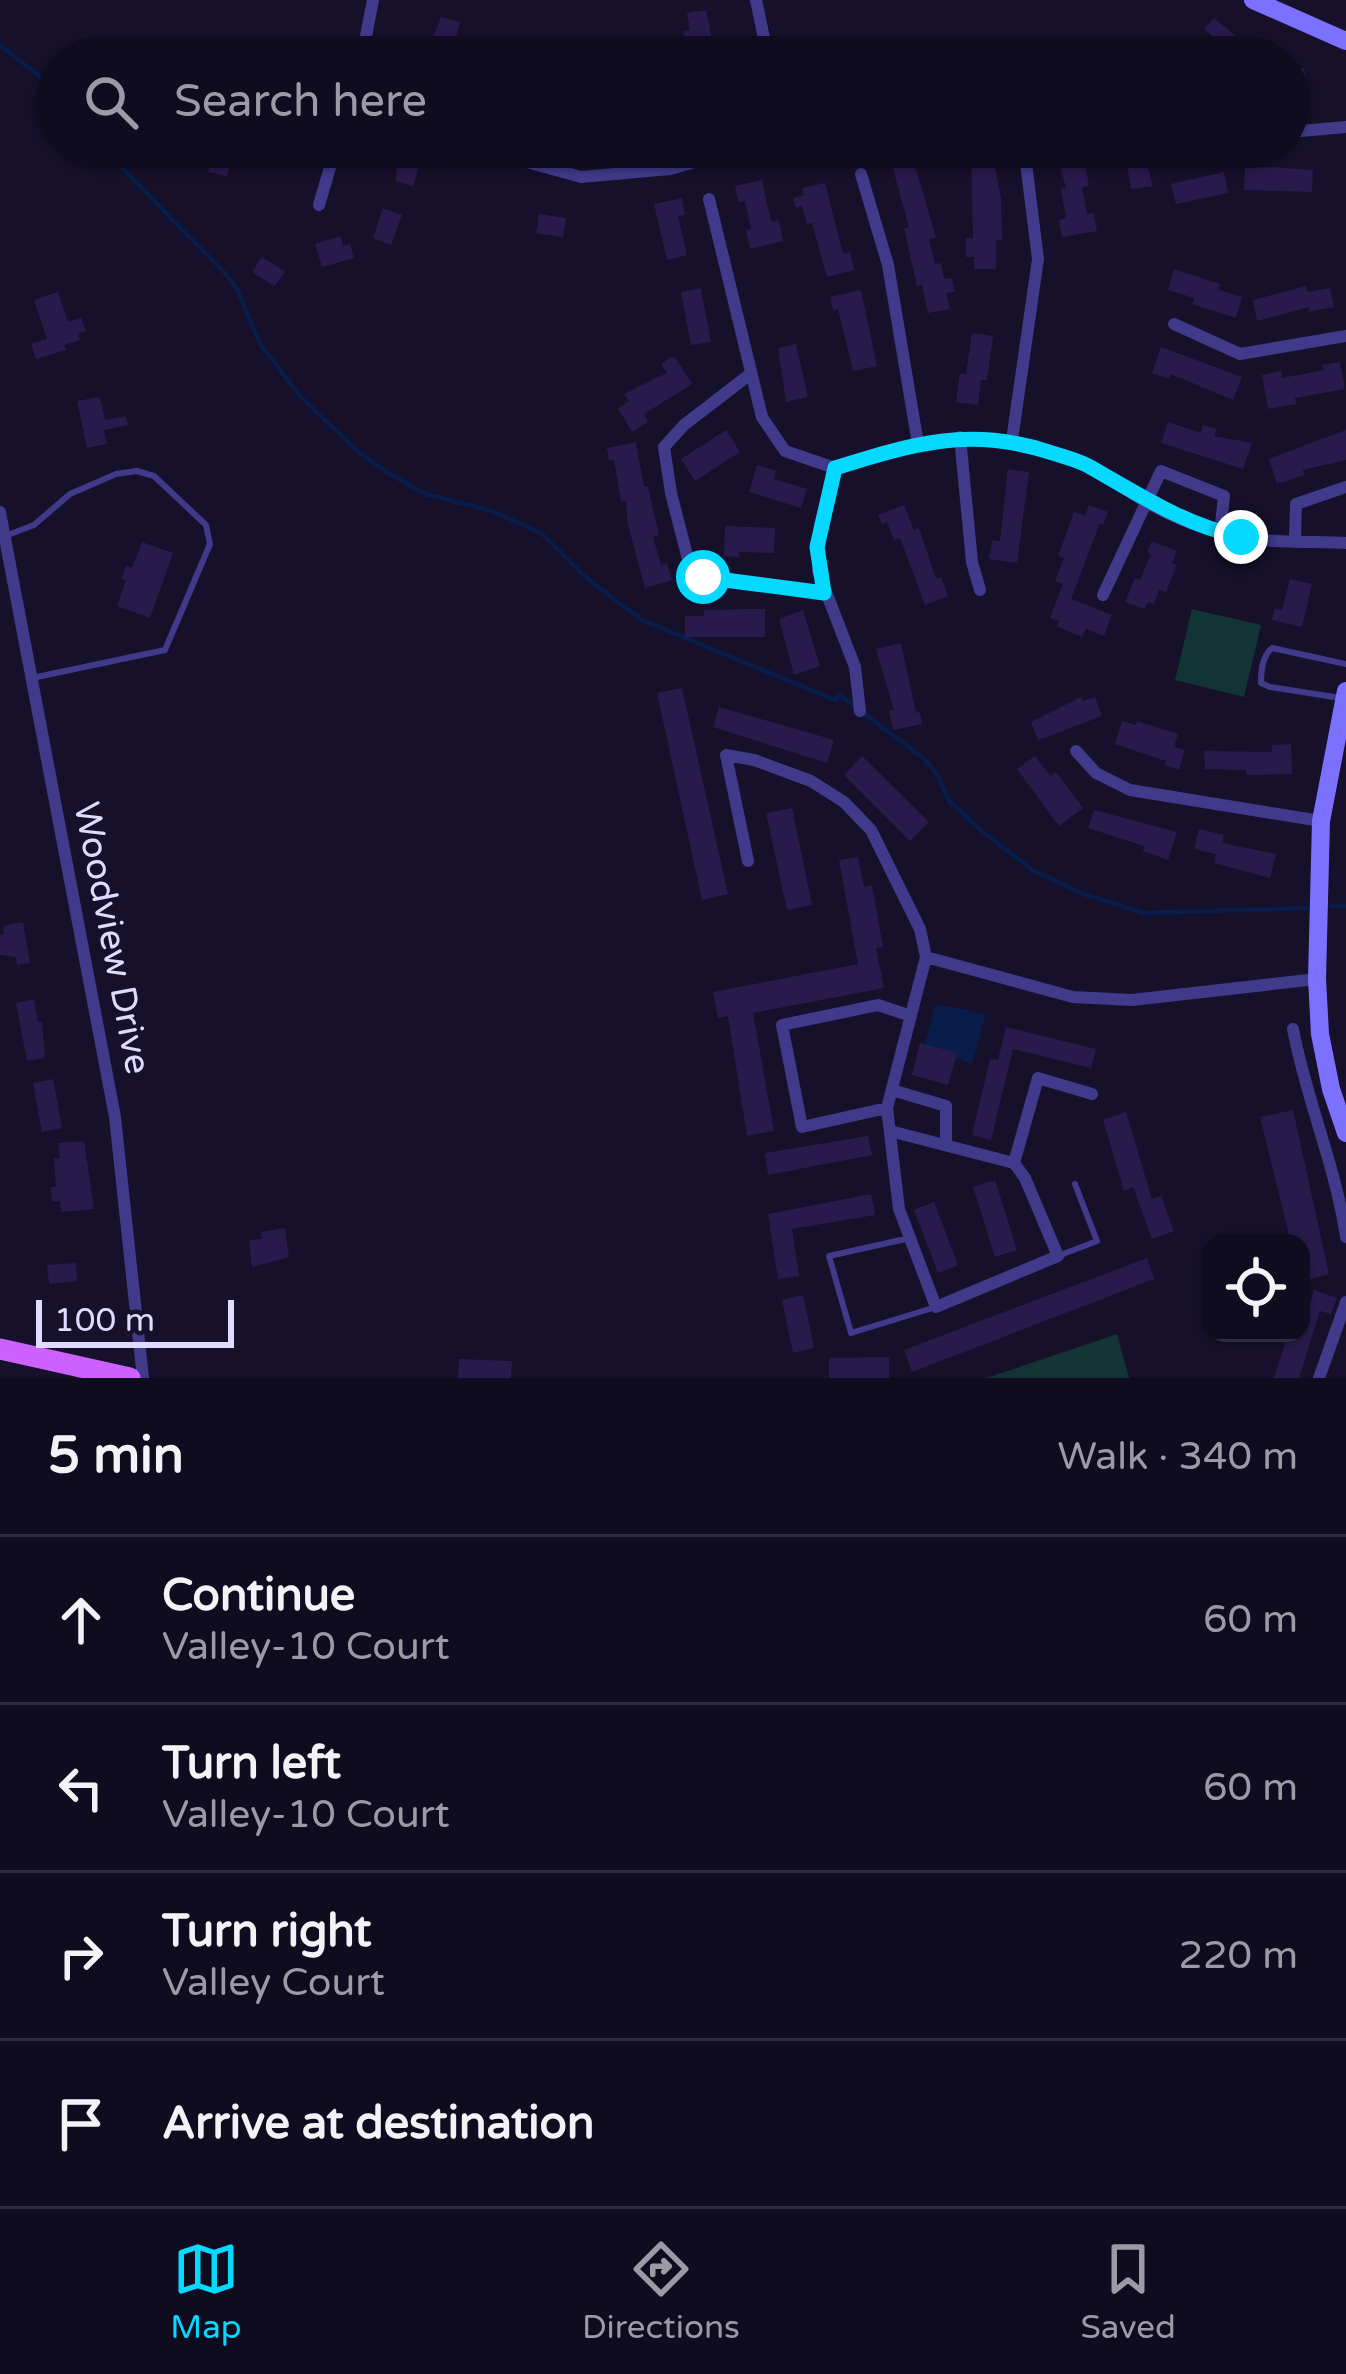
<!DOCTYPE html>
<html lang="en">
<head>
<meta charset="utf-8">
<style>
	:root { --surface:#100c20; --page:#191529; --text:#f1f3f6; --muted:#9c9ba5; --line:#302c3e; --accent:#06d9ff }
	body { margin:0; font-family:"Varela Round",sans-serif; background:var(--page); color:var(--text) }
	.controls { position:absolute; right:36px; bottom:36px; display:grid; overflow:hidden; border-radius:24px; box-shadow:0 3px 9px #0004 }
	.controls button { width:108px; height:108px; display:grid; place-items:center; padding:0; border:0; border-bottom:3px solid var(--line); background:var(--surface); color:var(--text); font:60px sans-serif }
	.scale { position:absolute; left:36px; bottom:30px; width:198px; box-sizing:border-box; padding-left:12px; border:6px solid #e0daff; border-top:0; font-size:33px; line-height:42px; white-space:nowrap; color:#e0daff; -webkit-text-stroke:9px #16102b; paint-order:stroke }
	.stop { position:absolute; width:36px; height:36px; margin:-27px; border:9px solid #06d9ff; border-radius:50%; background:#fff }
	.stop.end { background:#06d9ff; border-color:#fff; box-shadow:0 3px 12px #0008 }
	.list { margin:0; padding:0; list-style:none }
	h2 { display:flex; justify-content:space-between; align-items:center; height:156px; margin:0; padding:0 48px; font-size:51px }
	h2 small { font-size:39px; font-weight:400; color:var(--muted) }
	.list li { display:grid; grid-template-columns:78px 1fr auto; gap:36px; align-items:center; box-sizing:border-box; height:168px; padding:0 48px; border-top:3px solid var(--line) }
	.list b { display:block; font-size:45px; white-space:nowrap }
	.list p { margin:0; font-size:39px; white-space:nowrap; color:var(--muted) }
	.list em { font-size:39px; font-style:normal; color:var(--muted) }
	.icon { flex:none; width:66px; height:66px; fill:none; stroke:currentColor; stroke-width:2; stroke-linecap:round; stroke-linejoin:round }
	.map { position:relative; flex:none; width:1346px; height:1378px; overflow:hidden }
	.search { position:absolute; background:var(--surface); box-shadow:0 3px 9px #0004; left:36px; right:36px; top:36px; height:132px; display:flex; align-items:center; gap:30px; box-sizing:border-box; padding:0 42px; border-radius:66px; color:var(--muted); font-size:45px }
	.sheet { height:828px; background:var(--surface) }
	nav { display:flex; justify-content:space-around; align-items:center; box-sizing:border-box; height:168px; border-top:3px solid var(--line); background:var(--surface); font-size:33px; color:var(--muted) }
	nav a { display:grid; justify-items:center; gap:6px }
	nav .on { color:var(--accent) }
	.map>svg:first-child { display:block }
	.green { fill:#133435 }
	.water { fill:#091d4b }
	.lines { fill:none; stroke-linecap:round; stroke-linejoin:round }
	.stream { stroke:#091d4b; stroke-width:4.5 }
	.building { fill:#281b4c }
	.lane { stroke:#413a8b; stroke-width:6 }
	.street { stroke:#413a8b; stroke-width:12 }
	.secondary { stroke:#7c71ff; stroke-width:18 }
	.primary { stroke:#cc61ff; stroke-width:21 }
	.route { stroke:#06d9ff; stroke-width:15 }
	.labels { text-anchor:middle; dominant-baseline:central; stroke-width:9; stroke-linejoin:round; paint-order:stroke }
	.street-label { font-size:36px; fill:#e0daff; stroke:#16102b }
</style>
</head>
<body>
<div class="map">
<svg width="1346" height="1378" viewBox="0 0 1346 1378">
	<rect width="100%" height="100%" fill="#16102b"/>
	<path class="green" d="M1192,609l69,16 -17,72 -69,-17z
		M1117,1334l12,44h-142z"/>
	<path class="water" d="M936,1004l50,10 -14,50 -48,-18z"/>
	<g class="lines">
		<path class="stream" d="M0,45l43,34 14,19
			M101,147l123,125 13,17 23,55 40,52 56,54 32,23 37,21 67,17 49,22 49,48 52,39 193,80 4,-5 83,62 15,17 12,27 32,29 51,40 54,25 58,18 163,-5
			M1331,906h15"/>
	</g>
	<path class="building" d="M706,10l6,30 -26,5 -2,-14 6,-1 -3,-17z
		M441,17l19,5 -9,33 -23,-6z
		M1214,18l24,20 -13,16 -15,-12 4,-5 -10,-8z
		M1304,68l5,27 -18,3 -2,-27z
		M215,147l19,2 -7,27 -19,-4z
		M971,147h25l2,10 -5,1 8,39 1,43h-6v29h-22v-12h-8v-19h7z
		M1055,147h27l7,39 -7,1 5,27 7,-1 3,18 -35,6 -3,-17 7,-2 -5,-29 5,-1z
		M1114,147h28l11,39 -22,3 -5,-30 -10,2z
		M911,152l25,85 -7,2 6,25 6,-1 3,16 8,-1 3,14 -9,1 4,16 -22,4 -6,-28 -5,1 -13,-58 5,-1 -19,-69z
		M400,154l21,6 -8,26 -18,-5z
		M1271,167l42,3 -1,22 -68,-2 1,-22z
		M1224,172l4,21 -52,11 -5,-20z
		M762,180l9,42 8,-2 4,21 -33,8 -4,-18 5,-2 -6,-28 -7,1 -3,-16z
		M825,183l18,71 7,-2 4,18 -27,7 -15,-54 -5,1 -5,-18 -6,2 -3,-10 11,-3 -2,-7z
		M682,198l3,17 -7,1 9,39 -20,5 -13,-56z
		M383,208l19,7 -11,30 -18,-7z
		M539,214l27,4 -3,19 -27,-4z
		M340,236l3,10 7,-2 4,14 -32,9 -7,-23z
		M262,257l23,14 -10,15 -23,-14z
		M1174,269l46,15 -1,6 23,7 -6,21 -44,-14 2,-6 -26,-8z
		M1306,286l1,6 23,-4 4,19 -25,5v-5l-52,14 -4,-21z
		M701,288l10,54 -20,3 -10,-53z
		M861,290l16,76 -24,5 -15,-62 -5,2 -3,-14z
		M58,292l10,30 13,-4 5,13 -8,2 2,7 -16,5 2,5 -30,9 -5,-15 16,-5 -13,-39z
		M972,333l21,3 -6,44h-6l-3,25 -22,-3 4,-28h6z
		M796,344l12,53 -22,5 -8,-54z
		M1161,347l81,30 -9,23 -62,-26 -2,5 -17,-6z
		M671,357h4l17,27 -48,30 4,8 -16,10 -14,-24 11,-7 -5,-7 43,-21 -6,-9z
		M1340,362l5,27 -50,9 1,6 -28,5 -6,-34 19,-4 1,7 42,-8 -2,-5z
		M100,397l5,23 21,-4 2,9 -24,5 3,14 -20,4 -10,-47z
		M1168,422l33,11 2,-8 14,4 -3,7 38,7 -9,26 -82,-26z
		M726,430l14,22 -45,29 -14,-22z
		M1346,430v30l-43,10 1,5 -27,9 -8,-25z
		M636,442l8,45h4l11,48 -6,2 8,28 6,-2 5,17 -27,8 -17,-63 -2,-24h-5l-7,-41 -5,1 -2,-13z
		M757,465l19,6 -2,8 33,10 -6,19 -52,-16z
		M1008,469l21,3 -12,91 -28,-4 3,-19 8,1z
		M904,505l10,25 5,-2 17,51 5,-2 7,19 -23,9 -25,-67 -6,2 -7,-18 -5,2 -4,-9z
		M1089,505l19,7 -5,13 -3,-2 -29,76 41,16 -8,21 -18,-7 -4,8 -25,-11 2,-5 -9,-3 13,-34 -8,-3 9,-23 -6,-2 16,-44 11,4z
		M725,526l50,2 -1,25 -35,-1v5l-15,-1z
		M1152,541l25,10 -5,12 5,2 -11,27 -7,-2 -5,14 -6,-2 -4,7 -19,-7 10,-24 5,2 11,-26 -4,-2z
		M142,542l31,11 -23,65 -33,-12 9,-26 -5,-1 5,-13 6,2z
		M1290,579l22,5 -10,43 -30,-7 3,-12 7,2z
		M747,609h18v28h-80v-21h19v-6z
		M803,610l17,56 -26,9 -15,-56z
		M901,643l15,70 4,-1 2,12 -29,6 -4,-19 5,-1 -18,-61z
		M682,688l46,206 -26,6 -45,-207z
		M1081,697l2,4 12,-4 7,19 -64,24 -7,-18z
		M719,707l115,33 -7,23 -114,-36z
		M1122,721l14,4 1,-4 41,13 -4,13 11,3 -6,20 -14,-5 1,-4 -51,-17z
		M1291,744l1,30 -46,1v-5l-41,-1 -1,-18 68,1v-7z
		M862,756l67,66 -19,19 -66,-66z
		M1035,756l15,20 6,-4 27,36 -24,18 -42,-57z
		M792,808l20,97 -25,5 -21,-97z
		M1094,810l83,22 -9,28 -25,-9 1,-5 -56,-18z
		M1199,829l25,6 -2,8 54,11 -6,24 -56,-15 2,-9 -22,-5z
		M858,857l6,30 8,-2 11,62 -7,1 8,40 -131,25 21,118 -27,5 -19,-120 -10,2 -5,-26 145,-28 -19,-104z
		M23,922l7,41 -13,2 -1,-8 -16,-2v-20l4,-1 -1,-8z
		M34,999l4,23h4l3,36 -18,3 -11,-58z
		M1006,1027l90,22 -5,19 -78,-19 -22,91 -19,-5 18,-76 8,1z
		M920,1043l37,10 -9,32 -36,-10z
		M53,1079l9,49 -20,4 -9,-49z
		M1293,1110l36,164 -28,8v-39h-10l-31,-126z
		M1126,1112l26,87 9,-3 13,35 -22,8 -19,-52 -9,4 -21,-71z
		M868,1136l4,19 -104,20 -3,-22z
		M84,1141l10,68 -33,3 -1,-11h-8l-1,-14h5l-2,-29h6l-2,-15z
		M995,1180l22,70 -22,7 -22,-70z
		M871,1194l4,21 -83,14 7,47 -21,3 -10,-65z
		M934,1202l24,63 -20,8 -24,-63z
		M285,1228l4,29 -37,10 -3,-27 13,-1 -1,-7z
		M1147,1258l7,21 -242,93 -8,-22z
		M76,1263l1,18 -28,3 -2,-19z
		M1314,1290l23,8 -6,16 -11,-3 -21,67h-25l14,-45h13v-32l9,3z
		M803,1295l11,53 -21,5 -11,-53z
		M889,1357v21h-60v-20z
		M459,1359l53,2 -1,17h-53z"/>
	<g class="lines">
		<path class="lane" d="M5,536l29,-11 36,-31 46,-20 21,-3 17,5 52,49 4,19 -45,106 -133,28
			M1341,698l-71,-11 -9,-4c0,-12 1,-27 11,-35l74,16
			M910,1238l-81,18 22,77 85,-26
			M1058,1256l39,-15 -22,-57"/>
		<path class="street" d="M756,0l12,57
			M362,57l11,-57
			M1289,132l57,-5
			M473,147l108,30 89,-8 78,-22
			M1174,147l1,3 19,-3
			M861,174l27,91 30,179
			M709,199l53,218 23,34 50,17
			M319,205l17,-58
			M1174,324l66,30 106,-18
			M749,375l-65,50 -20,22 7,46 20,78 28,10 105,12
			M960,437l12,125 8,28
			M1012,440l26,-181 -14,-112
			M835,468c92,-29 158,-45 251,-4 19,9 37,24 55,35 22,13 51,26 76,33 40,12 87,9 129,11
			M835,468l-15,57 -2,46 37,96 5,44
			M0,512l115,605 28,261
			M1295,540l1,-36 50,-17
			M1103,595l58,-124 63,25 -4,37
			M1076,751l20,22 34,17 191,31
			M748,861l-22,-106 28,5 57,21 33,21 27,28 49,99 6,28 -39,151 12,101 37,98 122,-51 -33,-78 -11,-15 24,-85 54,16
			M926,957l147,40 59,3 185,-21
			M1293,1029c13,70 43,138 53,208
			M892,1090l54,16v37
			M887,1108l-85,19 -20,-102 96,-20 33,11
			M890,1131l124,32
			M1319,1378l27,-76"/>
		<path class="secondary" d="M1253,0l93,41
			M1346,691l-25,130 -4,158 3,55 11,55 15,44"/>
		<path class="primary" d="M0,1349l130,29"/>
	</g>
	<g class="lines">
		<path class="route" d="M703,577l121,16 -7,-46 18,-79c77,-24 135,-42 214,-16 15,5 30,8 43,16 49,28 93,57 149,69"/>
	</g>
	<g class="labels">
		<g class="street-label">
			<text transform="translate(112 938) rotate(79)">Woodview Drive</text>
		</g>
	</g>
</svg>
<div class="controls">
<button><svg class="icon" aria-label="locate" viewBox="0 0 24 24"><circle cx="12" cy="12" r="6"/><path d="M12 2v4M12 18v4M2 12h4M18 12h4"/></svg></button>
</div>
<div class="scale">100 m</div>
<div class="stop" style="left:703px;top:577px"></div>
<div class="stop end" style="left:1241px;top:537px"></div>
<div class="search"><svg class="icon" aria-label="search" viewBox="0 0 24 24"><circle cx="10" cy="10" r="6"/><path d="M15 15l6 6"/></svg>Search here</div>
</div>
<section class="sheet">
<h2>5 min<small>Walk · 340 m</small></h2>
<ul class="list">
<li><svg class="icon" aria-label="ahead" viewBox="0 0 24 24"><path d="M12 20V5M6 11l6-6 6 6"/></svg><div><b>Continue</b><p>Valley-10 Court</p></div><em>60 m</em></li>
<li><svg class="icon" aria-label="left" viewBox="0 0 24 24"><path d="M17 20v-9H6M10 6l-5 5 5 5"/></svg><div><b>Turn left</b><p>Valley-10 Court</p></div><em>60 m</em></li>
<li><svg class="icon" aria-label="right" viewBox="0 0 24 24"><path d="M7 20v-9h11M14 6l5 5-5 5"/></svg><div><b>Turn right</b><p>Valley Court</p></div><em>220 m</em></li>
<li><svg class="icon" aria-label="arrive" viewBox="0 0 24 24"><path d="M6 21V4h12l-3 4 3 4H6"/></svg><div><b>Arrive at destination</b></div></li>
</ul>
</section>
<nav>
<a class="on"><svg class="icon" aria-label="map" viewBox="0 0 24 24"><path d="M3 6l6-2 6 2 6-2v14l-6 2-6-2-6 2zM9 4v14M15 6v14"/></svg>Map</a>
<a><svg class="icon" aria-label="directions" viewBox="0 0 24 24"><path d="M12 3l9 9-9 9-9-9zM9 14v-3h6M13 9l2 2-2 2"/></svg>Directions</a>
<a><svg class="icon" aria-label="saved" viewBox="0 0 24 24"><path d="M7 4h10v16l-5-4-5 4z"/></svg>Saved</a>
</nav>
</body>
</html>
